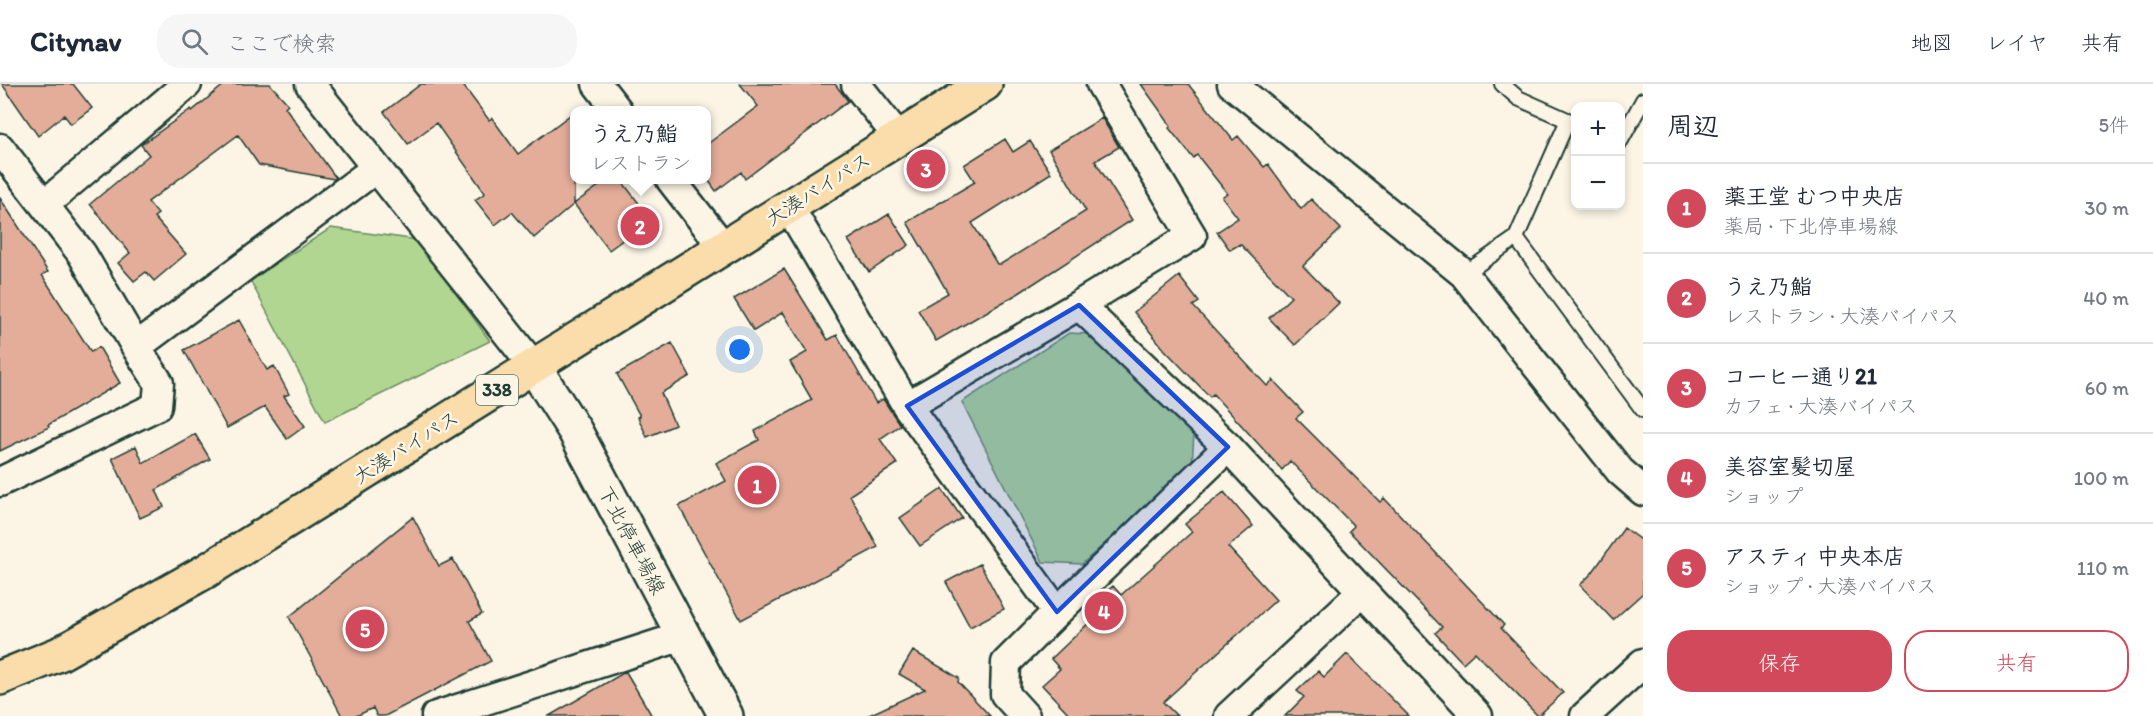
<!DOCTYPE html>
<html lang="ja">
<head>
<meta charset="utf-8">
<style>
	:root { --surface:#fff; --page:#f6f6f7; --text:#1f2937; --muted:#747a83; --line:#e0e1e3; --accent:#d1495b }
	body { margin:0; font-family:Itim,"Klee One",sans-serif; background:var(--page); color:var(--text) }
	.controls { position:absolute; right:18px; top:18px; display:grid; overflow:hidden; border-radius:12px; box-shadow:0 3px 9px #0003 }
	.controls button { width:54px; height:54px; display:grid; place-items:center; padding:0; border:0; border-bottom:2px solid var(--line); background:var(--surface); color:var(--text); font:30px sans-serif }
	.you { position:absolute; left:740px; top:266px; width:21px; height:21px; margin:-15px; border:4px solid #fff; border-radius:50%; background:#1a73e8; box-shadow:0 0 0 9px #1a73e833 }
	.badge { display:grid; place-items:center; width:39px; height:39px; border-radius:50%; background:var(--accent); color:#fff; font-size:20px; font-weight:700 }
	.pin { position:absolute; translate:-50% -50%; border:3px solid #fff; box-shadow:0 2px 6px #0006 }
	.popup { position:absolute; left:570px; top:22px; width:141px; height:78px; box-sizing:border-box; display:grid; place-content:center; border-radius:12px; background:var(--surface); filter:drop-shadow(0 2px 4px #0005); font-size:20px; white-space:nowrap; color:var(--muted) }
	.popup b { font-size:22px; color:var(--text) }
	.popup::after { content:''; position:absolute; left:50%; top:100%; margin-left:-12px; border:12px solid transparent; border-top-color:var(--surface) }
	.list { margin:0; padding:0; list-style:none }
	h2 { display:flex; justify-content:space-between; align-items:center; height:78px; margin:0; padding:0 24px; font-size:26px }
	h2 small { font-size:20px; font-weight:400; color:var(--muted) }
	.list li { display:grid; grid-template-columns:39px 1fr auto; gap:18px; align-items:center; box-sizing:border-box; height:90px; padding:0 24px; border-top:2px solid var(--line) }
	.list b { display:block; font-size:22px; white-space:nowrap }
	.list p { margin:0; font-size:20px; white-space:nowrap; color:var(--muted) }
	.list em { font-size:20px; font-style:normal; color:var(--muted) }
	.actions { display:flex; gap:12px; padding:18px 24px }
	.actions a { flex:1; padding:14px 0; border:2px solid var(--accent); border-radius:24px; text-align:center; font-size:21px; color:var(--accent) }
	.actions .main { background:var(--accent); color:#fff }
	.icon { flex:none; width:33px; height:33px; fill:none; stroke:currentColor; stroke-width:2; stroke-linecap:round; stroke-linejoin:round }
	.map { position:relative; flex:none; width:1643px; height:632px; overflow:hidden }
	header { display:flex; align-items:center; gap:36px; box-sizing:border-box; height:84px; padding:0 30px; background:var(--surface); border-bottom:2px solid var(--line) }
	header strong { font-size:28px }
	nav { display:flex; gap:33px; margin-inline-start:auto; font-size:21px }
	.search { width:420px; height:54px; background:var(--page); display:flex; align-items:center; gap:15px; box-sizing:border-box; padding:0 21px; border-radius:24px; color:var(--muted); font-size:22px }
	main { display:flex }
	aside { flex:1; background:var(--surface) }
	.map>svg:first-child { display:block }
	.green { fill:#b0d691; stroke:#688a62; stroke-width:1.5 }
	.building { fill:#e3ad99; stroke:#1f3d34; stroke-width:1.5 }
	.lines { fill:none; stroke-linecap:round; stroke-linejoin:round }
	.service-casing { stroke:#1f3d34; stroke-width:18 }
	.minor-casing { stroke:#1f3d34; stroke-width:33 }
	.secondary-casing { stroke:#1f3d34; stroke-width:38 }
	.trunk-casing { stroke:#1f3d34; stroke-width:38 }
	.service { stroke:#fcf5e5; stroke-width:14 }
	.minor { stroke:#fcf5e5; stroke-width:28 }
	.secondary { stroke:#fcf5e5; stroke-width:33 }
	.trunk { stroke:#faddab; stroke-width:33 }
	.marked { fill:#1d4ed8; fill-opacity:0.2; stroke:#1d4ed8; stroke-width:4.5; stroke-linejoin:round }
	.labels { text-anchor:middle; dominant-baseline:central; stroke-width:5; stroke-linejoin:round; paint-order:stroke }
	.shield { fill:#fcf5e5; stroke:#617469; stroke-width:1.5 }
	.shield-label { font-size:18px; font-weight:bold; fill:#1f3d34 }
	.street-label { font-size:20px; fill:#1f3d34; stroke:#fcf5e5 }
</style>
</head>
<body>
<header>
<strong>Citynav</strong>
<div class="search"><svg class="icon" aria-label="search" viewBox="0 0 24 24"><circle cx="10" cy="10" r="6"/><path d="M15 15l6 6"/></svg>ここで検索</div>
<nav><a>地図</a><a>レイヤ</a><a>共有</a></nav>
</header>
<main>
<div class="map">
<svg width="1643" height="632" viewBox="0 0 1643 632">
	<rect width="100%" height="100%" fill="#fcf5e5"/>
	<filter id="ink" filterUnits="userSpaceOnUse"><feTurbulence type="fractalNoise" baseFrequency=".0167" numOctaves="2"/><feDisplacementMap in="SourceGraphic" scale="12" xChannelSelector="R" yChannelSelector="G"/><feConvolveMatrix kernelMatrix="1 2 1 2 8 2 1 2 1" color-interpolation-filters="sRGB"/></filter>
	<g filter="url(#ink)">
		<path class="green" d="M331,144l87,12 72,101 -165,81 -75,-142z
			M1069,249l19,1 106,100 -2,31 -110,99 -39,-2 -81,-160z"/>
		<path class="building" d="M2,0h71l19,24 -21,16 -7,-9 -26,21z
			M225,0h45l18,20 -3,3 51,71 -2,1 -75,-14 -21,-30 -90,67 10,12 -4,3 32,37 -32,27 -8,-9 -12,9 -16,-18 12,-10 -40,-49 59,-49 -8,-10 50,-36 1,2z
			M421,0h41l27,36 3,-2 26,36 56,-42v92l-40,34 -22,-26 -17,13 -20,-25 10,-7 -49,-70 -28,21 -24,-32z
			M740,0h95l13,17 -103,78 -4,-7 -25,19 -10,-14v-32l52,-39z
			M1141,0h47l45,56 5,-4 26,31 4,-3 33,45 10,-10 30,30 -38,37 36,37 -44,42 -26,-27 22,-21 -51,-53 -10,6 -13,-18 21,-14 -16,-21 5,-4 -30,-38 -4,3 -24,-30 2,-2z
			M1102,34l17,29 -24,14 37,59 -113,73 -83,48 -18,-31 30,-17 -41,-71 68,-40 -11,-17 41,-26 8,13 17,-11 21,32 -79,50 25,41h4l85,-53 -37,-61z
			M607,96h14l30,39 -42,31 -35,-46z
			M0,114l48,74 -6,3 49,77 8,-5 21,36 -72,42 1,2 -49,24z
			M889,130l20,31 -40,27 -21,-32z
			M784,185l44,71 9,-5 39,68 7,-4 17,26 -20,14 17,25 -47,31 28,52 -137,73 -62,-114 47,-25 -10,-18 43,-23 -4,-9 57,-31 -22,-38 17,-10 -24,-40 -29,19 -20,-32z
			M1179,192l20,26 -6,4 74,80 6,-6 30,32 -7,6 84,84 4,-4 120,127 -3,3 62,65 -25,23 -63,-64 -12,11 -28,-30 7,-6 -93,-96 5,-5 -64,-65 -8,9 -69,-76 -3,3 -46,-48 -30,-37z
			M239,236l28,50 7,-4 15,28 -5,2 21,30 -18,13 -22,-32 -38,21 -43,-78z
			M672,259l18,33 -29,17 14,32 -28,12 -9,-20 2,-1 -23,-42z
			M195,350l15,25 -54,31 8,17 -24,11 -28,-60 24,-12 7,17z
			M942,405l20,29 -42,28 -20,-28z
			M1224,408l29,34 -25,21 48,53 -113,102 14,14h-106l-29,-31 18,-16 -9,-10 42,-40 -8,-9 28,-24 8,9 71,-63 -7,-8z
			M413,433l26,49 14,-7 29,55 -13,7 22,40 -106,55h-8l-4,-8 -17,8h-14l-53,-99z
			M1624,444l19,14v51l-30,27 -33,-35 12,-12z
			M980,480l24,45 -34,18 -24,-45z
			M913,567l46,27 -1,4 32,34h-123l58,-27 -26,-15z
			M1347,570l62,62h-124l19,-19 -7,-6 21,-20 6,6z
			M626,588l26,44h-103l76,-44z"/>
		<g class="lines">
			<g class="service-casing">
				<path id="service" d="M1502,0l16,14 58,26
					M1620,58l23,-42
					M1516,154l127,172
					M1464,190l52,-36 52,-118"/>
			</g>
			<g class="minor-casing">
				<path id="minor" d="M310,0l224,283
					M597,0l21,27
					M856,0l43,54
					M1101,0l91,152 -113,69 149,142 250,269
					M1232,0l232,190 156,197 23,20
					M0,64l82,106 54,93
					M671,96l53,68
					M45,120l142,-120
					M789,123l118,199 150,206 -51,51 -1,31 20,22
					M907,322l172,-101
					M0,398l157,-76 2,-23 -23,-36 239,-178
					M1057,528l171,-165
					M436,632l247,-80
					M1229,632l133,-124
					M1585,632l58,-53"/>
			</g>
			<g class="secondary-casing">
				<path id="secondary" d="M534,283l41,64 151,285"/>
			</g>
			<g class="trunk-casing">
				<path id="trunk" d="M0,594l59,-24 147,-83 779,-487"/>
			</g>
			<use href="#service" class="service"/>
			<use href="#minor" class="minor"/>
			<use href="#secondary" class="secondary"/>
			<use href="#trunk" class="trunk"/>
		</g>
	</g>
	<path class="marked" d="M1079,221l149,142 -171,165 -150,-206z"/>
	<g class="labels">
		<rect class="shield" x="476" y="291" width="42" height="30" rx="4.5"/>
		<g class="shield-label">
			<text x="497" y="306">338</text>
		</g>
		<g class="street-label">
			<text transform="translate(818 105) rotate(-32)">大湊バイパス</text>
			<text transform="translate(406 363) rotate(-32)">大湊バイパス</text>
			<text transform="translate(632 456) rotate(62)">下北停車場線</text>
		</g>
	</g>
</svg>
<div class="controls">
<button>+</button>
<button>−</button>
</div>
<div class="you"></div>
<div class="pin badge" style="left:757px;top:401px">1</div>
<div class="pin badge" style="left:640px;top:142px">2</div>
<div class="popup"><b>うえ乃鮨</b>レストラン</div>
<div class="pin badge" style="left:926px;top:85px">3</div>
<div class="pin badge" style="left:1104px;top:527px">4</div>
<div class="pin badge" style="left:365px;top:545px">5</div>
</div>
<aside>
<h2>周辺<small>5件</small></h2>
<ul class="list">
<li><span class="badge">1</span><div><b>薬王堂 むつ中央店</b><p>薬局 · 下北停車場線</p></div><em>30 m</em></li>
<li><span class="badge">2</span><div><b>うえ乃鮨</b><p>レストラン · 大湊バイパス</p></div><em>40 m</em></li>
<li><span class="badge">3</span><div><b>コーヒー通り21</b><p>カフェ · 大湊バイパス</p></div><em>60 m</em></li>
<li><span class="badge">4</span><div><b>美容室髪切屋</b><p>ショップ</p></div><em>100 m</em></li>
<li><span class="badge">5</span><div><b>アスティ 中央本店</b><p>ショップ · 大湊バイパス</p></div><em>110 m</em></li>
</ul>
<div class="actions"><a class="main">保存</a><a>共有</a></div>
</aside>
</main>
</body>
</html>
